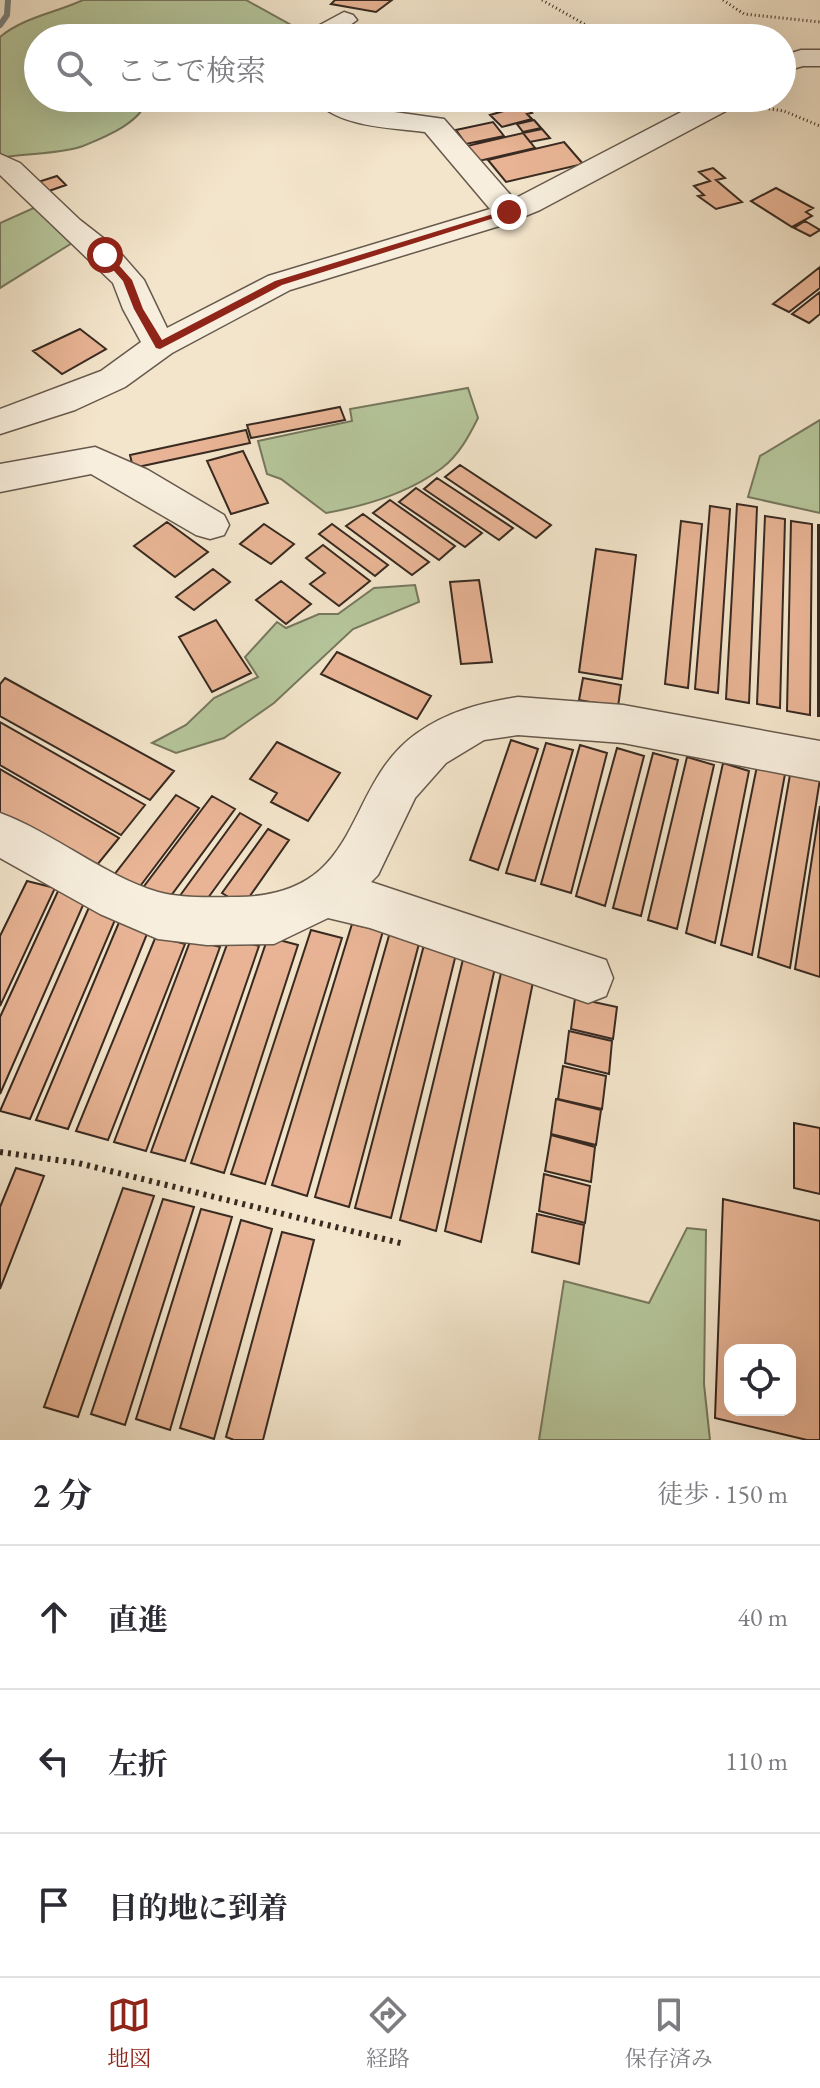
<!DOCTYPE html>
<html lang="ja">
<head>
<meta charset="utf-8">
<style>
	:root { --surface:#fff; --page:#f2f2f3; --text:#2b2b33; --muted:#7c7c81; --line:#e1e1e2; --accent:#8f2418 }
	body { margin:0; font-family:"EB Garamond","Noto Serif JP",serif; background:var(--page); color:var(--text) }
	.controls { position:absolute; right:24px; bottom:24px; display:grid; overflow:hidden; border-radius:16px; box-shadow:0 8px 32px #0002 }
	.controls button { width:72px; height:72px; display:grid; place-items:center; padding:0; border:0; border-bottom:2px solid var(--line); background:var(--surface); color:var(--text); font:40px sans-serif }
	.stop { position:absolute; width:24px; height:24px; margin:-18px; border:6px solid #8f2418; border-radius:50%; background:#fff }
	.stop.end { background:#8f2418; border-color:#fff; box-shadow:0 2px 8px #0008 }
	.list { margin:0; padding:0; list-style:none }
	h2 { display:flex; justify-content:space-between; align-items:center; height:104px; margin:0; padding:0 32px; font-size:34px }
	h2 small { font-size:26px; font-weight:400; color:var(--muted) }
	.list li { display:grid; grid-template-columns:52px 1fr auto; gap:24px; align-items:center; box-sizing:border-box; height:144px; padding:0 32px; border-top:2px solid var(--line) }
	.list b { display:block; font-size:30px; white-space:nowrap }
	.list em { font-size:26px; font-style:normal; color:var(--muted) }
	.icon { flex:none; width:44px; height:44px; fill:none; stroke:currentColor; stroke-width:2; stroke-linecap:round; stroke-linejoin:round }
	.map { position:relative; flex:none; width:820px; height:1440px; overflow:hidden }
	.search { position:absolute; background:var(--surface); box-shadow:0 8px 32px #0002; left:24px; right:24px; top:24px; height:88px; display:flex; align-items:center; gap:20px; box-sizing:border-box; padding:0 28px; border-radius:44px; color:var(--muted); font-size:30px }
	.sheet { height:536px; background:var(--surface) }
	nav { display:flex; justify-content:space-around; align-items:center; box-sizing:border-box; height:112px; border-top:2px solid var(--line); background:var(--surface); font-size:22px; color:var(--muted) }
	nav a { display:grid; justify-items:center; gap:4px }
	nav .on { color:var(--accent) }
	.map>svg:first-child { display:block }
	.green { fill:#b6c69b; stroke:#77785e; stroke-width:2 }
	.lines { fill:none; stroke-linecap:round; stroke-linejoin:round }
	.stream { stroke:#778282; stroke-width:6 }
	.building { fill:#e8b495; stroke:#382a21; stroke-width:2; fill-rule:evenodd }
	.minor-casing { stroke:#67594c; stroke-width:3 }
	.path-far1 { stroke:#382a21; stroke-width:3; stroke-dasharray:1 3; stroke-linecap:butt }
	.path { stroke:#382a21; stroke-width:6; stroke-dasharray:3 5; stroke-linecap:butt }
	.minor { fill:#f7eedd; fill-rule:evenodd }
	.route { fill:#8f2418 }
</style>
</head>
<body>
<div class="map">
<svg width="820" height="1440" viewBox="0 0 820 1440">
	<rect width="100%" height="100%" fill="#f3e5cb"/>
	<filter id="stains"><feTurbulence type="fractalNoise" baseFrequency=".0025" numOctaves="4"/><feColorMatrix values="0 0 0 0 .2 0 0 0 0 .09 0 0 0 0 .02 0 0 0 .5 -.17"/></filter>
	<radialGradient id="worn" r=".72"><stop offset=".6" stop-color="#630" stop-opacity="0"/><stop offset="1" stop-color="#630" stop-opacity=".3"/></radialGradient>
	<path class="green" d="M83,0h163l45,25 1,5 -28,8h-226v60h109c-4,24 -42,39 -64,48 -22,8 -53,7 -77,11l-6,-3v-117c24,-20 55,-24 83,-37z
		M36,207l36,36 -72,45v-65z
		M468,388l10,30c-9,18 -19,37 -36,50 -32,24 -77,38 -116,45l-45,-34 -14,-5 -9,-33 94,-20 -2,-12z
		M820,420v93l-72,-16 12,-41z
		M415,585l4,17 -66,27 -79,74 -50,35 -48,15 -24,-10 34,-18 28,-27 44,-21 -13,-20 32,-35 9,6 33,-14h19l36,-26z
		M687,1228l19,2 -2,154 6,56h-171l25,-159 85,22z"/>
	<g class="lines">
		<path class="stream" d="M0,25l7,-10 1,-15"/>
	</g>
	<path class="building" d="M335,0h57l-16,12 -45,-8z
		M188,98h65v1l-65,3z
		M672,98h33l-17,9z
		M524,105l8,8 -5,1 5,5 -30,8 -12,-12z
		M534,120l7,8 -18,4 -6,-8z
		M493,122l11,14 -38,8 -10,-14z
		M542,129l8,9 -20,4 -7,-9z
		M523,133l12,15 -56,13 -12,-15z
		M564,142l19,22 -77,18 -18,-22z
		M713,168l12,10 -9,2 26,22 -26,7 -18,-13 6,-1 -10,-9 16,-5 -11,-9z
		M57,176l9,9 -20,7 -8,-10z
		M776,188l37,20 -7,4 6,4 -20,11 -41,-26z
		M805,221l15,9 -10,6 -16,-8z
		M820,267v21l-31,24 -16,-8z
		M820,292v22l-11,9 -17,-9z
		M80,329l26,20 -44,25 -29,-23z
		M340,407l5,13 -94,18 -4,-13z
		M246,430l4,13 -117,25 -3,-13z
		M243,451l25,52 -37,11 -24,-53z
		M460,465l91,60 -15,13 -91,-61z
		M437,478l76,50 -14,12 -75,-51z
		M416,488l66,45 -17,14 -66,-45z
		M390,500l65,46 -16,14 -66,-47z
		M737,504l20,3 -8,196 -23,-4z
		M710,506l20,3 -12,184 -23,-4z
		M363,514l66,48 -17,13 -66,-49z
		M765,516l20,3 -5,189 -23,-4z
		M681,521l21,3 -14,164 -23,-4z
		M791,521l21,3 -2,191 -23,-4z
		M167,522l41,30 -33,25 -41,-31z
		M264,524l30,20 -23,20 -31,-20z
		M332,524l56,41 -13,11 -56,-42z
		M818,525h2v191h-2z
		M323,545l47,36 -31,25 -29,-22 15,-11 -19,-15z
		M596,549l40,6 -14,124 -43,-7z
		M213,569l17,13 -36,28 -18,-13z
		M479,580l13,82 -31,2 -11,-82z
		M281,581l30,23 -25,20 -30,-24z
		M216,620l35,53 -39,19 -33,-55z
		M337,652l94,44 -14,23 -96,-45z
		M5,678l169,93 -24,29 -150,-84v-32z
		M583,678l38,7 -3,22 -39,-7z
		M0,722l145,83 -24,30 -121,-70z
		M511,740l27,9 -40,121 -28,-10z
		M277,742l63,31 -32,48 -37,-19 6,-9 -27,-14z
		M546,743l27,7 -38,131 -29,-8z
		M580,745l27,8 -36,140 -30,-9z
		M617,748l27,8 -39,150 -29,-10z
		M653,753l25,7 -37,156 -28,-8z
		M687,757l27,8 -37,164 -29,-9z
		M723,763l26,8 -34,172 -29,-10z
		M757,766l28,8 -33,181 -31,-10z
		M0,769l119,69 -26,32 -93,-55z
		M791,769l29,10 -30,189 -32,-11z
		M176,795l23,13 -61,81 -24,-14z
		M212,796l23,13 -65,88 -28,-8z
		M820,806v171l-25,-8z
		M240,813l21,12 -56,77 -26,-5z
		M268,829l21,11 -46,66 -21,-13z
		M27,881l28,7 -55,118v-70z
		M59,889l25,14 -84,191v-77z
		M90,905l25,15 -85,199 -30,-8z
		M120,920l27,14 -79,195 -32,-9z
		M352,924l31,7 -76,265 -35,-11z
		M311,930l31,8 -77,246 -34,-10z
		M390,932l30,8 -71,267 -34,-10z
		M156,936l29,8 -77,196 -32,-9z
		M268,937l30,8 -74,228 -33,-10z
		M191,939l29,8 -74,204 -32,-9z
		M229,939l30,7 -74,215 -34,-9z
		M425,941l32,9 -66,268 -36,-10z
		M465,951l32,8 -61,272 -36,-11z
		M504,959l32,8 -55,275 -36,-11z
		M575,998l42,9 -4,32 -42,-10z
		M569,1031l43,10 -3,33 -44,-11z
		M563,1066l43,10 -4,33 -44,-10z
		M556,1099l45,11 -5,35 -45,-11z
		M794,1123l26,5v66l-26,-6z
		M551,1135l44,12 -4,35 -46,-11z
		M16,1168l28,8 -44,113v-82z
		M544,1174l46,12 -5,37 -46,-12z
		M123,1188l31,8 -76,221 -34,-10z
		M163,1199l31,8 -69,218 -34,-11z
		M723,1199l97,22v219h-13l-92,-22zM730,1350h60v60h-60z
		M201,1209l31,8 -62,213 -34,-11z
		M537,1214l47,11 -5,39 -47,-12z
		M241,1220l31,9 -58,210 -34,-11z
		M282,1232l32,8 -51,200h-29l-8,-3z"/>
	<g class="lines">
		<g class="minor-casing">
			<path id="minor" d="M344,12l9,3 4,5 -25,18h-31l4,-5z
				M801,50h19v16h-17l-21,6v-16z
				M314,98h34l18,10 78,11 70,80 194,-101h35l-4,6 -199,106 -34,14 -216,66 -118,63 -47,34 -50,23 -75,24v-25l101,-38 40,-29 -18,-33 -10,-26 -113,-108v-21l20,9 60,57 36,28 28,32 23,48 101,-52 222,-67 -65,-77c-32,-4 -91,-5 -111,-34z
				M95,447l53,23 76,45 5,10 -5,10 -14,4 -14,-4 -105,-61 -91,18v-28z
				M518,697l105,8 197,36v40l-197,-38 -105,-8 -34,5 -38,23 -31,35 -37,77 -7,7 235,78 7,18 -7,18 -18,7 -218,-75 -42,-10 -54,26 -67,1 -49,-6 -58,-25 -100,-56v-45c54,20 104,63 158,79 25,7 55,5 80,5 128,-2 103,-109 178,-163 31,-22 64,-31 102,-37z"/>
		</g>
		<path class="path-far1" d="M542,0l51,29
			M723,0l21,14 76,8
			M757,107l27,4 36,15"/>
		<path class="path" d="M0,1152l78,11 326,81"/>
		<use href="#minor" class="minor"/>
	</g>
	<path class="route" d="M506,210l7,2 -231,73 -122,64 -4,-1 -22,-39 -11,-28 -23,-26 8,-2 24,27 11,29 19,31 113,-59z"/>
	<rect width="100%" height="100%" filter="url(#stains)"/>
	<rect width="100%" height="100%" fill="url(#worn)"/>
</svg>
<div class="controls">
<button><svg class="icon" aria-label="locate" viewBox="0 0 24 24"><circle cx="12" cy="12" r="6"/><path d="M12 2v4M12 18v4M2 12h4M18 12h4"/></svg></button>
</div>
<div class="stop" style="left:105px;top:255px"></div>
<div class="stop end" style="left:509px;top:212px"></div>
<div class="search"><svg class="icon" aria-label="search" viewBox="0 0 24 24"><circle cx="10" cy="10" r="6"/><path d="M15 15l6 6"/></svg>ここで検索</div>
</div>
<section class="sheet">
<h2>2 分<small>徒歩 · 150 m</small></h2>
<ul class="list">
<li><svg class="icon" aria-label="ahead" viewBox="0 0 24 24"><path d="M12 20V5M6 11l6-6 6 6"/></svg><div><b>直進</b></div><em>40 m</em></li>
<li><svg class="icon" aria-label="left" viewBox="0 0 24 24"><path d="M17 20v-9H6M10 6l-5 5 5 5"/></svg><div><b>左折</b></div><em>110 m</em></li>
<li><svg class="icon" aria-label="arrive" viewBox="0 0 24 24"><path d="M6 21V4h12l-3 4 3 4H6"/></svg><div><b>目的地に到着</b></div></li>
</ul>
</section>
<nav>
<a class="on"><svg class="icon" aria-label="map" viewBox="0 0 24 24"><path d="M3 6l6-2 6 2 6-2v14l-6 2-6-2-6 2zM9 4v14M15 6v14"/></svg>地図</a>
<a><svg class="icon" aria-label="directions" viewBox="0 0 24 24"><path d="M12 3l9 9-9 9-9-9zM9 14v-3h6M13 9l2 2-2 2"/></svg>経路</a>
<a><svg class="icon" aria-label="saved" viewBox="0 0 24 24"><path d="M7 4h10v16l-5-4-5 4z"/></svg>保存済み</a>
</nav>
</body>
</html>
